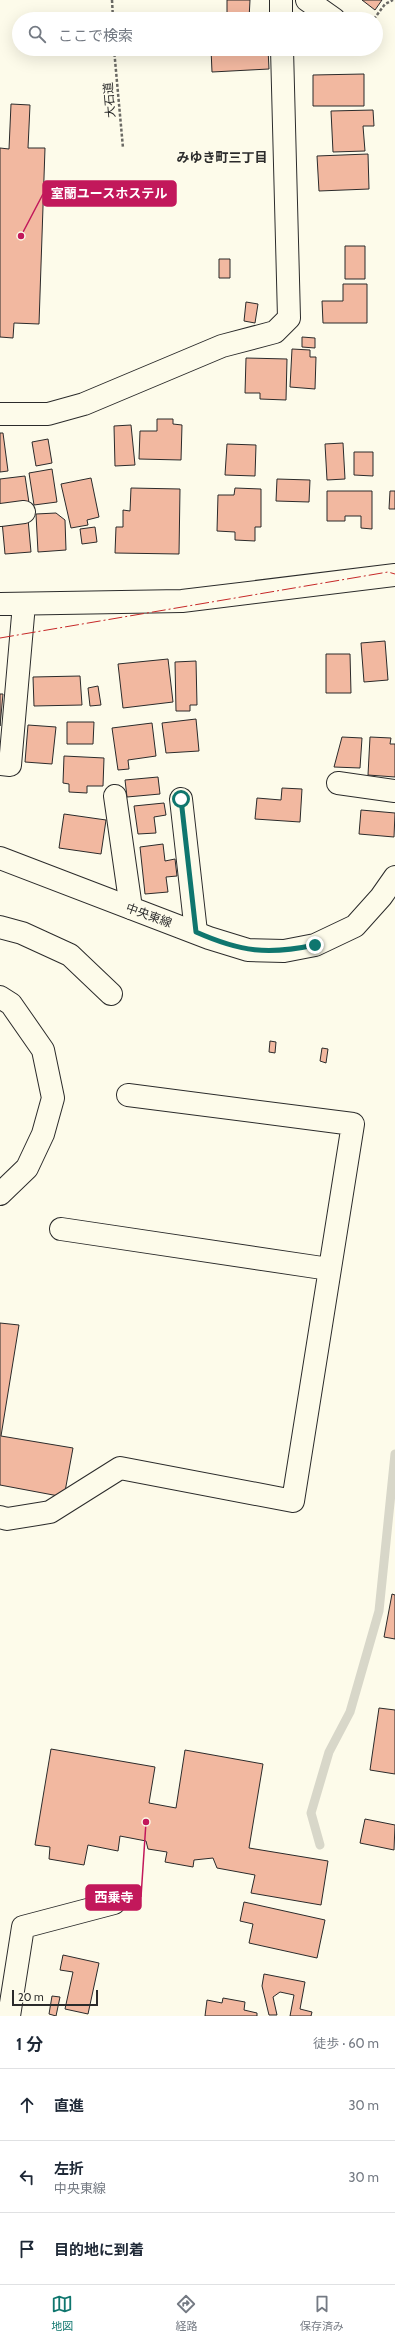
<!DOCTYPE html>
<html lang="ja">
<head>
<meta charset="utf-8">
<style>
	:root { --surface:#fff; --page:#f2f2f3; --text:#1f2937; --muted:#747a83; --line:#e0e1e3; --accent:#0f766e }
	body { margin:0; font-family:Cabin,"Noto Sans JP",sans-serif; background:var(--page); color:var(--text) }
	.scale { position:absolute; left:12px; bottom:10px; width:86px; box-sizing:border-box; padding-left:4px; border:2px solid #2b2b2b; border-top:0; font-size:11px; line-height:14px; white-space:nowrap; color:#2b2b2b; -webkit-text-stroke:3px #fdfbea; paint-order:stroke }
	.stop { position:absolute; width:12px; height:12px; margin:-9px; border:3px solid #0f766e; border-radius:50%; background:#fff }
	.stop.end { background:#0f766e; border-color:#fff; box-shadow:0 1px 4px #0008 }
	.list { margin:0; padding:0; list-style:none }
	h2 { display:flex; justify-content:space-between; align-items:center; height:52px; margin:0; padding:0 16px; font-size:17px }
	h2 small { font-size:13px; font-weight:400; color:var(--muted) }
	.list li { display:grid; grid-template-columns:26px 1fr auto; gap:12px; align-items:center; box-sizing:border-box; height:72px; padding:0 16px; border-top:1px solid var(--line) }
	.list b { display:block; font-size:15px; white-space:nowrap }
	.list p { margin:0; font-size:13px; white-space:nowrap; color:var(--muted) }
	.list em { font-size:13px; font-style:normal; color:var(--muted) }
	.icon { flex:none; width:22px; height:22px; fill:none; stroke:currentColor; stroke-width:2; stroke-linecap:round; stroke-linejoin:round }
	.map { position:relative; flex:none; width:395px; height:2016px; overflow:hidden }
	.search { position:absolute; background:var(--surface); box-shadow:0 4px 16px #0002; left:12px; right:12px; top:12px; height:44px; display:flex; align-items:center; gap:10px; box-sizing:border-box; padding:0 14px; border-radius:22px; color:var(--muted); font-size:15px }
	.sheet { height:268px; background:var(--surface) }
	nav { display:flex; justify-content:space-around; align-items:center; box-sizing:border-box; height:56px; border-top:1px solid var(--line); background:var(--surface); font-size:11px; color:var(--muted) }
	nav a { display:grid; justify-items:center; gap:2px }
	nav .on { color:var(--accent) }
	.map>svg:first-child { display:block }
	.lines { fill:none; stroke-linecap:round; stroke-linejoin:round }
	.stream { stroke:#d8d7c9; stroke-width:9 }
	.building { fill:#f2b8a0; stroke:#2b2b2b }
	.minor-casing { stroke:#2b2b2b; stroke-width:24 }
	.secondary-casing { stroke:#2b2b2b; stroke-width:24 }
	.path { stroke:#6a6964; stroke-width:2.5; stroke-dasharray:3 2; stroke-linecap:butt }
	.minor { stroke:#fdfbea; stroke-width:22 }
	.secondary { stroke:#fdfbea; stroke-width:22 }
	.power { stroke:#c62828; stroke-width:1; stroke-dasharray:14 3 2 3; stroke-linecap:butt }
	.route { stroke:#0f766e; stroke-width:5 }
	.labels { text-anchor:middle; dominant-baseline:central; stroke-width:3; stroke-linejoin:round; paint-order:stroke }
	.street-label { font-size:12px; fill:#2b2b2b; stroke:#fdfbea }
	.neighbourhood-label { font-size:13px; font-weight:bold; fill:#2b2b2b; stroke:#fdfbea }
	.leader { fill:none; stroke:#c2185b; stroke-width:1.5 }
	.callout-dot { fill:#c2185b; stroke:#fdfbea; stroke-width:1.5 }
	.callout { fill:#c2185b; stroke:#c2185b; stroke-width:1.5 }
	.callout-label { font-size:13px; text-anchor:middle; font-weight:bold; fill:#fff }
</style>
</head>
<body>
<div class="map">
<svg width="395" height="2016" viewBox="0 0 395 2016">
	<rect width="100%" height="100%" fill="#fdfbea"/>
	<g class="lines">
		<path class="stream" d="M320,1845l-9,-32 18,-61 21,-40 29,-101 16,-157"/>
	</g>
	<path class="building" d="M227,0h23l-1,19h-22z
		M362,0h20l-7,10z
		M211,49h57l1,20 -57,3z
		M364,74v32h-51v-31z
		M11,104l19,1 -2,43h17l-6,176 -25,-1 -1,15 -13,-1v-189l9,1z
		M373,110l1,16h-11l2,25 -32,1 -2,-41z
		M368,154l1,35 -50,2 -2,-35z
		M345,246h20v33h-20z
		M219,259h11v19h-11z
		M343,284h24v39h-44l-1,-22h21z
		M246,302l12,2 -3,19 -11,-2z
		M302,337l13,1v10l-13,-1z
		M292,349l18,1v7h6l-1,32 -25,-2z
		M246,358l41,1 -1,41 -26,-1v-6h-15z
		M157,419h16v5l9,1 -1,35 -42,-1 1,-28h17z
		M131,425l4,40 -20,1 -1,-40z
		M0,433h3l5,38 -8,1z
		M48,439l4,24 -16,3 -4,-24z
		M343,443l2,36 -18,1 -2,-36z
		M227,444l29,1 -1,31 -30,-1z
		M354,452h19v24l-19,-1z
		M52,469l5,33 -23,3 -5,-32z
		M25,476l4,27 -29,4v-28z
		M91,478l8,39 -12,3 1,5 -17,3 -10,-44z
		M277,479l33,1 -1,22 -33,-1z
		M131,488l49,1 -1,65 -64,-1 1,-26h7v-17l7,1z
		M235,488l26,1v38h-6v14l-20,-1v-8l-18,-1 1,-36h16z
		M327,491h45v38l-11,-1v-12h-16v5h-18z
		M390,491h5v18h-6z
		M56,513l9,7 1,30 -28,2 -2,-38z
		M28,519l3,33 -26,2 -3,-33z
		M95,527l2,15 -15,2 -2,-15z
		M385,641l3,39 -24,2 -3,-39z
		M326,654h24l1,39h-25z
		M168,659l5,43 -50,6 -5,-44z
		M196,661l1,44h-7v6h-14l-1,-49z
		M80,676l2,29 -48,1 -1,-29z
		M98,686l3,19 -11,1 -2,-18z
		M0,694h3l-3,32z
		M196,719l3,32 -33,2 -4,-30z
		M67,722h27l-1,22h-26z
		M152,723l4,33 -28,4 1,9 -11,1 -6,-42z
		M28,725l28,2 -4,37 -27,-2z
		M342,737l20,1 -2,30 -26,-1z
		M370,737l21,1 -1,6h5v33l-27,-2z
		M64,756l40,2 -1,28h-16v7l-18,-1v-8l-6,-1z
		M158,777l2,17 -33,3 -2,-17z
		M282,788l20,1 -2,33 -45,-3 2,-21 24,2z
		M164,803l2,12 -12,2 2,16 -18,1 -4,-28z
		M361,810l34,3 -1,24 -35,-3z
		M64,814l42,6 -5,34 -42,-6z
		M163,844l2,17 10,-2 2,17 -11,1 2,15 -23,2 -5,-47z
		M270,1041l6,1 -1,11 -6,-1z
		M322,1048l6,1 -2,14 -6,-2z
		M0,1323l19,2 -18,111 72,12 -9,49 -64,-12z
		M392,1594l3,1v44l-11,-2z
		M379,1708l16,2v64l-25,-4z
		M51,1749l104,18 -6,36 27,5 9,-58 78,14 -14,84 79,13 -7,44 -70,-12 4,-18 -38,-7 -4,-10 -19,2 -1,7 -28,-5 2,-10 -19,-3 -2,-8 -26,-5 -2,15 -30,-6 -4,20 -35,-6 1,-12 -15,-2z
		M365,1819l30,6 -1,25 -34,-7z
		M244,1902l81,18 -8,38 -68,-15 4,-19 -13,-3z
		M63,1955l36,8 -11,51 -23,-5 8,-37 -13,-2z
		M264,1974l41,8 -5,27 12,3 -1,4h-21l4,-21 -14,-3 -7,5 4,18h-8l-7,-29z
		M52,1996l8,1 -4,19 -7,-2z
		M223,1998l22,4 -1,8 13,3v3h-52l2,-16 15,3z"/>
	<g class="lines">
		<g class="minor-casing">
			<path id="minor" d="M281,0v19
				M307,0l27,19
				M0,414h48l36,-10 138,-58 53,-14 14,-14 -7,-269
				M0,515l24,-3
				M0,604l182,-3 213,-26
				M0,764l10,1 14,-161
				M338,783l57,8
				M115,796l16,112
				M181,799l15,133
				M0,927l22,6 48,22 41,39
				M0,997l11,7 32,46 10,48 -10,36 -16,34 -27,26
				M61,1229l268,40
				M0,1517l7,2 43,-7 70,-44 173,33 60,-377 -225,-29
				M9,2016l14,-89 91,-24"/>
		</g>
		<g class="secondary-casing">
			<path id="secondary" d="M0,858l209,80 39,12 36,1 31,-6 40,-19 26,-29 14,-20"/>
		</g>
		<path class="path" d="M112,0l1,19
			M374,19l11,-15 8,-4
			M114,49l9,99"/>
		<use href="#minor" class="minor"/>
		<use href="#secondary" class="secondary"/>
		<path class="power" d="M0,638l388,-66 7,2"/>
	</g>
	<g class="lines">
		<path class="route" d="M181,799l15,133c45,20 72,23 119,13"/>
	</g>
	<g class="labels">
		<g class="street-label">
			<text transform="translate(109 100) rotate(-95)">大石道</text>
			<text transform="translate(149 915) rotate(20)">中央東線</text>
		</g>
		<g class="neighbourhood-label">
			<text x="222" y="157">みゆき町三丁目</text>
		</g>
	</g>
	<path class="leader" d="M21 236L43 194M146 1822L141 1897"/>
	<g class="callout-dot">
		<circle cx="21" cy="236" r="4"/>
		<circle cx="146" cy="1822" r="4"/>
	</g>
	<g class="callout">
		<rect x="43" y="181" width="133" height="25" rx="4"/>
		<rect x="86" y="1885" width="55" height="25" rx="4"/>
	</g>
	<g class="callout-label">
		<text x="109" y="198">室蘭ユースホステル</text>
		<text x="114" y="1902">西乗寺</text>
	</g>
</svg>
<div class="scale">20 m</div>
<div class="stop" style="left:181px;top:799px"></div>
<div class="stop end" style="left:315px;top:945px"></div>
<div class="search"><svg class="icon" aria-label="search" viewBox="0 0 24 24"><circle cx="10" cy="10" r="6"/><path d="M15 15l6 6"/></svg>ここで検索</div>
</div>
<section class="sheet">
<h2>1 分<small>徒歩 · 60 m</small></h2>
<ul class="list">
<li><svg class="icon" aria-label="ahead" viewBox="0 0 24 24"><path d="M12 20V5M6 11l6-6 6 6"/></svg><div><b>直進</b></div><em>30 m</em></li>
<li><svg class="icon" aria-label="left" viewBox="0 0 24 24"><path d="M17 20v-9H6M10 6l-5 5 5 5"/></svg><div><b>左折</b><p>中央東線</p></div><em>30 m</em></li>
<li><svg class="icon" aria-label="arrive" viewBox="0 0 24 24"><path d="M6 21V4h12l-3 4 3 4H6"/></svg><div><b>目的地に到着</b></div></li>
</ul>
</section>
<nav>
<a class="on"><svg class="icon" aria-label="map" viewBox="0 0 24 24"><path d="M3 6l6-2 6 2 6-2v14l-6 2-6-2-6 2zM9 4v14M15 6v14"/></svg>地図</a>
<a><svg class="icon" aria-label="directions" viewBox="0 0 24 24"><path d="M12 3l9 9-9 9-9-9zM9 14v-3h6M13 9l2 2-2 2"/></svg>経路</a>
<a><svg class="icon" aria-label="saved" viewBox="0 0 24 24"><path d="M7 4h10v16l-5-4-5 4z"/></svg>保存済み</a>
</nav>
</body>
</html>
